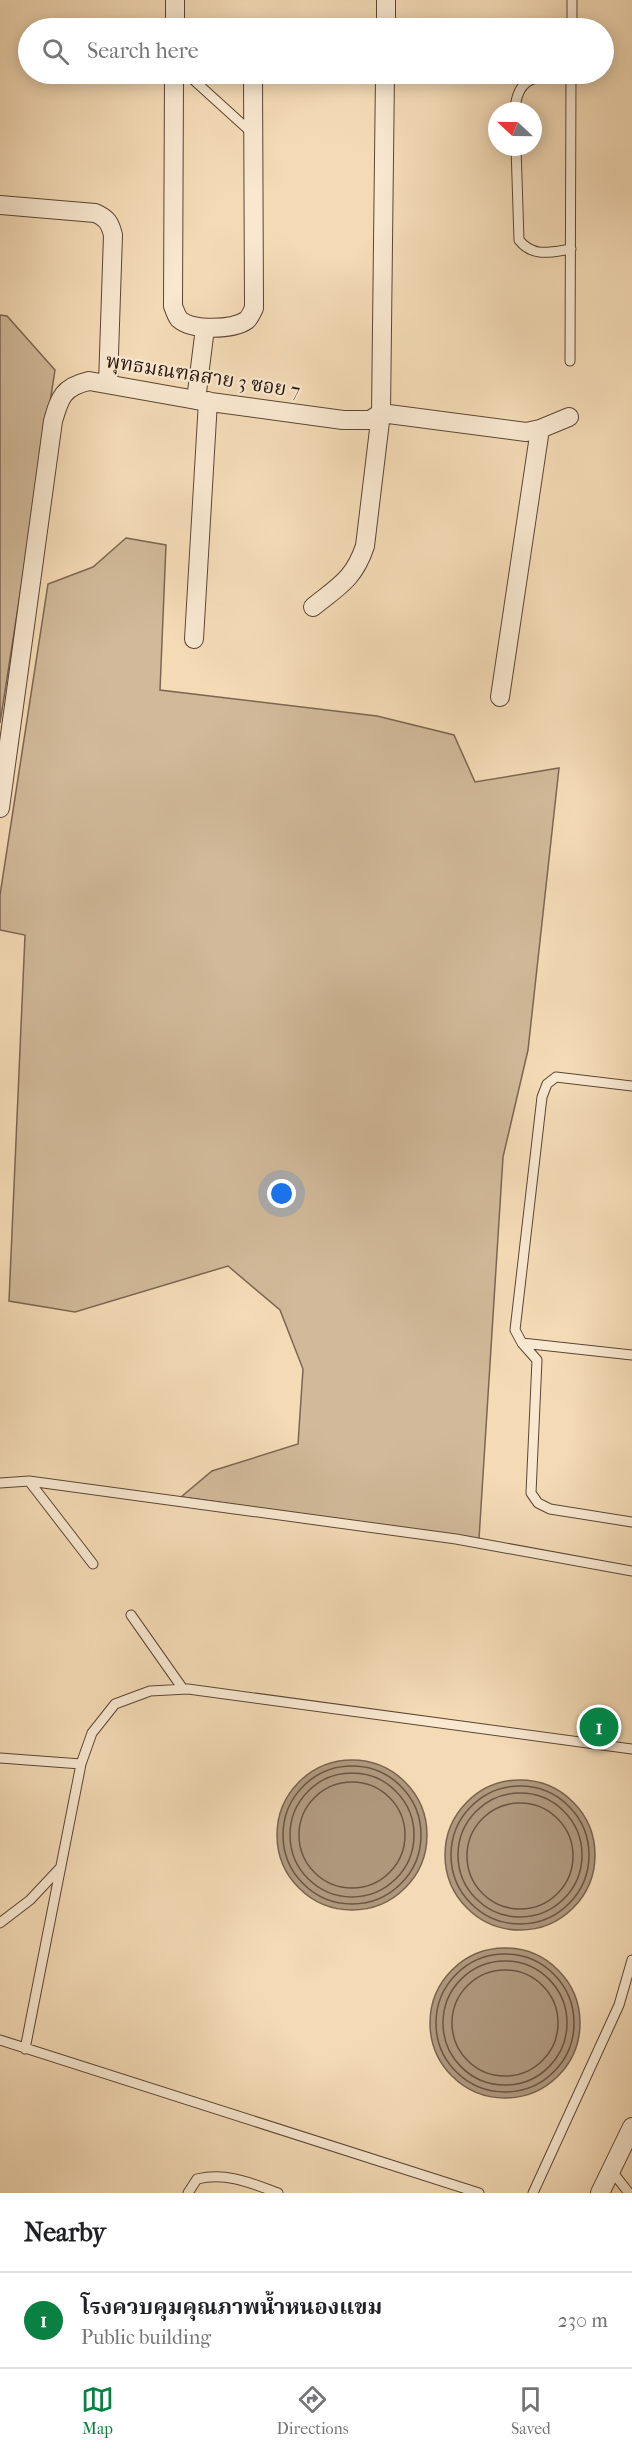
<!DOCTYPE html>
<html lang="en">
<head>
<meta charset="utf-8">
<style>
	:root { --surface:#fff; --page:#f2f2f2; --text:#202124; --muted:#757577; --line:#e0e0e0; --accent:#0b8043 }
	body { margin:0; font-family:"IM FELL French Canon","Noto Serif Thai",serif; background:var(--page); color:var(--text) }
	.compass { position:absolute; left:488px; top:102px; width:54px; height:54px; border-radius:50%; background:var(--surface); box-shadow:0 3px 15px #0003; rotate:292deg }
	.you { position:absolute; left:282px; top:1194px; width:21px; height:21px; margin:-15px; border:4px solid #fff; border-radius:50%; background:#1a73e8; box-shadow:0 0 0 9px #1a73e833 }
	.badge { display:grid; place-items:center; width:39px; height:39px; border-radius:50%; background:var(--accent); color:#fff; font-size:20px; font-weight:700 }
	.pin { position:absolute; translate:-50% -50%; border:3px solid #fff; box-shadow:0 2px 6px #0006 }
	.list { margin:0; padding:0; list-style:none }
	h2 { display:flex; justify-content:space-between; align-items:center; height:78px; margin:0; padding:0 24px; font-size:26px }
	h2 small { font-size:20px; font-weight:400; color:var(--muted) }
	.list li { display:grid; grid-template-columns:39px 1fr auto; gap:18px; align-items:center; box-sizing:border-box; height:96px; padding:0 24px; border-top:2px solid var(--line) }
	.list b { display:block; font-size:22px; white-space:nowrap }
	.list p { margin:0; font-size:20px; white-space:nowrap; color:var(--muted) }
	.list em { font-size:20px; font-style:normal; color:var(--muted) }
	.icon { flex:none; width:33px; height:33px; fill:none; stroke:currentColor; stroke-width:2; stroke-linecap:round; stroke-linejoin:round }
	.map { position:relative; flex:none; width:632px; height:2193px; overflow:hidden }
	.search { position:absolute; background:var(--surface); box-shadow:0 3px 15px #0003; left:18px; right:18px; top:18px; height:66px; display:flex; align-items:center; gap:15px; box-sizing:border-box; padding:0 21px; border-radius:33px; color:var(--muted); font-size:22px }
	.sheet { height:174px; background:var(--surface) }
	nav { display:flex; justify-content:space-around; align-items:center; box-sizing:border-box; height:84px; border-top:2px solid var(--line); background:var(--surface); font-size:16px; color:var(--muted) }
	nav a { display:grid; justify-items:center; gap:3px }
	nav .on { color:var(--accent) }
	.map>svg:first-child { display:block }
	.green { fill:#d1b999; stroke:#7c6652; stroke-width:1.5 }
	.water { fill:#af977c; stroke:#79634e; stroke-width:1.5 }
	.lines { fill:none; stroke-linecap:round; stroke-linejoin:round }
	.shore { stroke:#6c5643; stroke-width:1.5 }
	.service-casing { stroke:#5b4635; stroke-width:11 }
	.minor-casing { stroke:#5b4635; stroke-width:20 }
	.service { stroke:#f8e8d0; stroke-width:9 }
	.minor { stroke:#f8e8d0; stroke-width:18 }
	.labels { text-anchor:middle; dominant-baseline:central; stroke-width:4.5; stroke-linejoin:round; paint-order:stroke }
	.street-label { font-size:20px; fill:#28140a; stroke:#f8e8d0 }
</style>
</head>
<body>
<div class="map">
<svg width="632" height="2193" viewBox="0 0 632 2193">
	<rect width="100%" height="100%" fill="#f4dbb6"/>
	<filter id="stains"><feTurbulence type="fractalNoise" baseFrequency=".00333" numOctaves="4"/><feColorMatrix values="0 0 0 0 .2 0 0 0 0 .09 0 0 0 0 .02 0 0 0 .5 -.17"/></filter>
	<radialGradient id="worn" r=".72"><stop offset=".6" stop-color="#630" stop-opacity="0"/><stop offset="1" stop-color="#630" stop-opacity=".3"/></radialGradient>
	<path class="green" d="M0,315l7,1 48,54 -55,353z
		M126,538l40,7 -6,145 217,26 77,19 21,47 84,-14 -31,282 -25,107 -24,382 -298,-42 31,-26 86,-27 5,-75 -23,-59 -52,-44 -153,46 -66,-11 16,-366 -25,-5v-35l48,-311 45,-17z"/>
	<path class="water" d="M277 1835a75 75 0 1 1 150 0a75 75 0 1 1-150 0Z
		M445 1855a75 75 0 1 1 150 0a75 75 0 1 1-150 0Z
		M430 2023a75 75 0 1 1 150 0a75 75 0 1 1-150 0Z"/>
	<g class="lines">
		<path class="shore" d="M283 1835a69 69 0 1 1 138 0a69 69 0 1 1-138 0Z
			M290 1835a62 62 0 1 1 124 0a62 62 0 1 1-124 0Z
			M299 1835a53 53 0 1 1 106 0a53 53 0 1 1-106 0Z
			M451 1855a69 69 0 1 1 138 0a69 69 0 1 1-138 0Z
			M458 1855a62 62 0 1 1 124 0a62 62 0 1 1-124 0Z
			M467 1856a53 53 0 1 1 106 0a53 53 0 1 1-106 0Z
			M436 2023a69 69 0 1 1 138 0a69 69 0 1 1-138 0Z
			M443 2023a62 62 0 1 1 124 0a62 62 0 1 1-124 0Z
			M452 2023a53 53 0 1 1 106 0a53 53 0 1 1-106 0Z"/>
		<g class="service-casing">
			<path id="service" d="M572,28v-28
				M187,74l65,59
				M515,111c2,-39 26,-34 56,-35
				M516,147l3,93c14,18 32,12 52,9
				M570,361l1,-287
				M632,1086l-76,-9 -9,7 -5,13 -27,233 7,13 15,17 -6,133 7,10 12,6 82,13
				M522,1343l110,12
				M29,1481l64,83
				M0,1483l29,-2 427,58 176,32
				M131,1615l52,74
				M0,1758l81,6
				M0,1923l30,-23 30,-32
				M0,2040l479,153
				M25,2049l56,-285 11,-31 23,-29 35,-13 38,-2 444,60
				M611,2170l18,23
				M188,2193l9,-14c30,-7 54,4 81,14
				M533,2193l86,-188 13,-45"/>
		</g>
		<g class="minor-casing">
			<path id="minor" d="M175,28v-28
				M386,28v-28
				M174,74l-1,232c2,5 3,9 6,13 13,12 54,11 68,1 3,-3 5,-8 7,-12l-1,-234
				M0,205l95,8c12,5 15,10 18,22l-5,149
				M196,400l9,-72
				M313,607c26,-21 41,-28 52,-61l16,-133 145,19 14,-3 29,-12
				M194,639l14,-238
				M500,697l40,-268
				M0,808l53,-387c7,-24 10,-34 36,-40l107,19 147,20h27l11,-7 4,-339
				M600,2193l32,-66"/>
		</g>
		<use href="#service" class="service"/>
		<use href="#minor" class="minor"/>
	</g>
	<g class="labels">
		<g class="street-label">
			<text transform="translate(203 376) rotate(9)">พุทธมณฑลสาย 3 ซอย 7</text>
		</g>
	</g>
	<rect width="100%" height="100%" filter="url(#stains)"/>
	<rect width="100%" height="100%" fill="url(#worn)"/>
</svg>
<svg class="compass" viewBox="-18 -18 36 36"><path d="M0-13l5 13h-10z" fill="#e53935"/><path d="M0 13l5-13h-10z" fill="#757577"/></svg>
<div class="you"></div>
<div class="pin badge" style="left:599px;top:1727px">1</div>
<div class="search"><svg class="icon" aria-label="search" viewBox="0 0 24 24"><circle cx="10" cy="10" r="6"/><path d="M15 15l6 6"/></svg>Search here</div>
</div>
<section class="sheet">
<h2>Nearby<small></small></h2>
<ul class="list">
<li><span class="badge">1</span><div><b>โรงควบคุมคุณภาพน้ำหนองแขม</b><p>Public building</p></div><em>230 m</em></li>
</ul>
</section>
<nav>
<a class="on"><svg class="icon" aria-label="map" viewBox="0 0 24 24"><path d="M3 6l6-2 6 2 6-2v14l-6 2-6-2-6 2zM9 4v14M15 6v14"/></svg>Map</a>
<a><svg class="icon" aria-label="directions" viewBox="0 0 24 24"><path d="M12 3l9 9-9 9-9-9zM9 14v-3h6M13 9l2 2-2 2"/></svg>Directions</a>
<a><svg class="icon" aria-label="saved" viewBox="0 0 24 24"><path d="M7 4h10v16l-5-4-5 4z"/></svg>Saved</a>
</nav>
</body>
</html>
